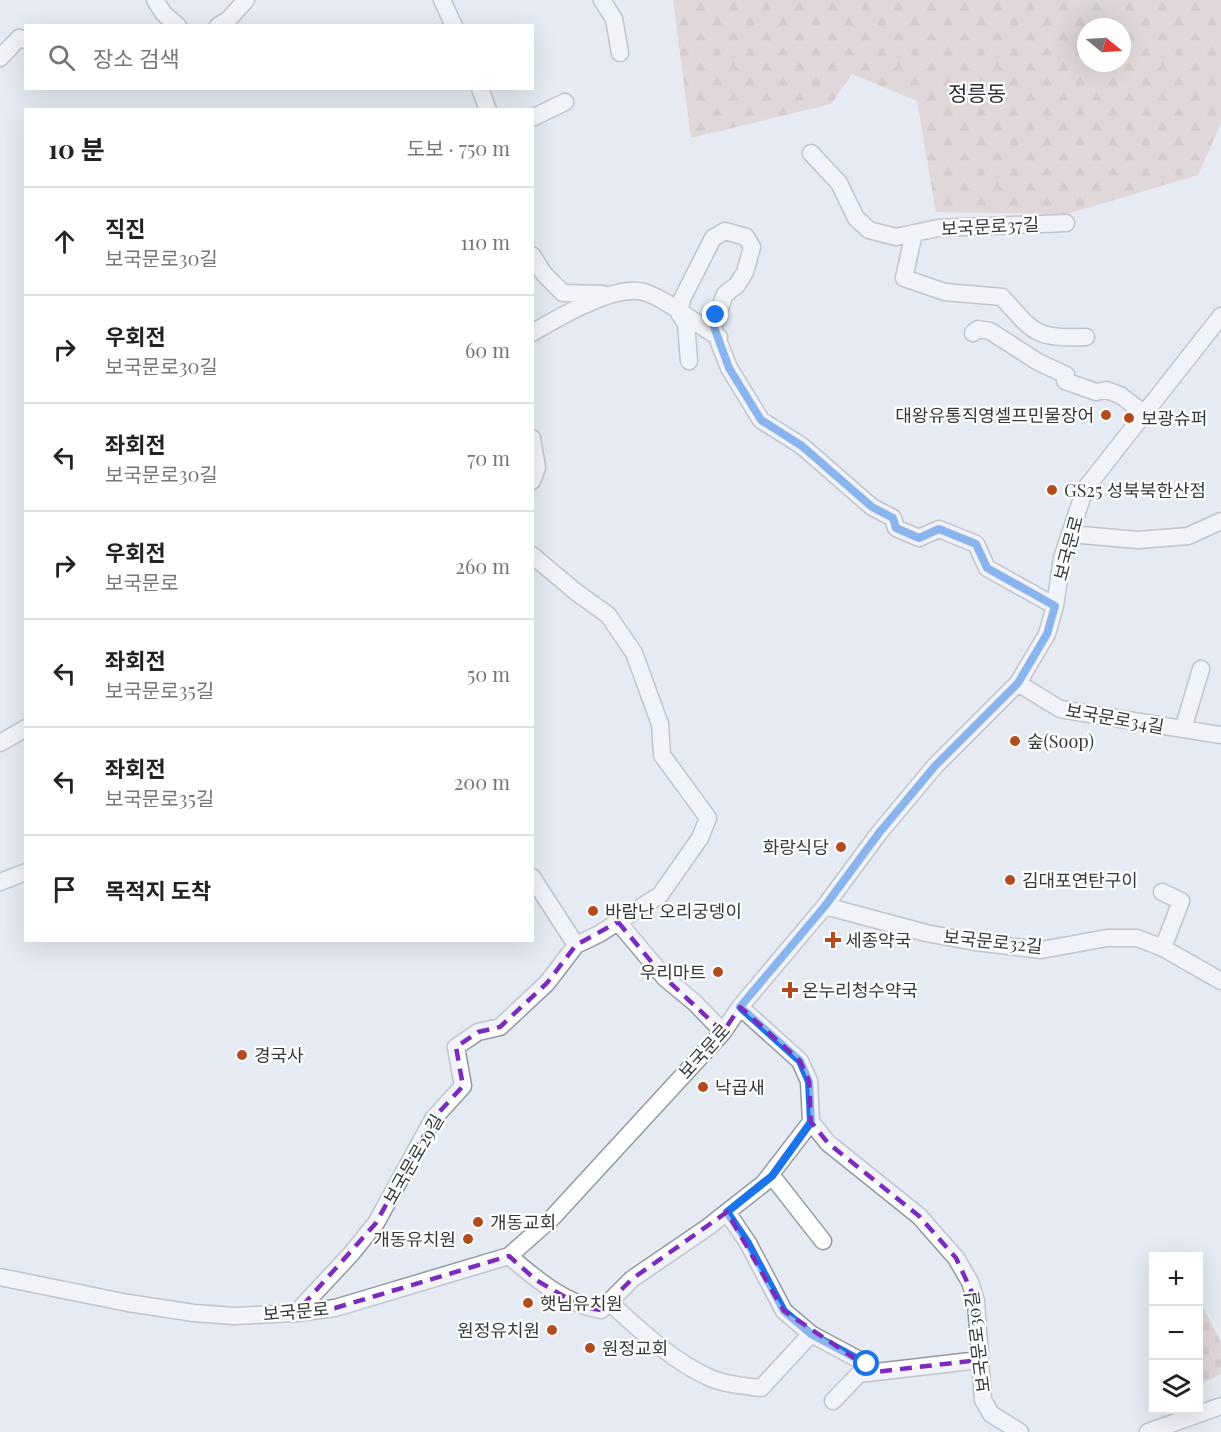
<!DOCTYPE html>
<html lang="ko">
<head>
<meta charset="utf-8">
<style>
	:root { --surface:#fff; --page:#f6f6f6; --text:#222; --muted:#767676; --line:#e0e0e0 }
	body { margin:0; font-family:"Playfair Display","Noto Sans KR",serif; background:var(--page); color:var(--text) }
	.controls { position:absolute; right:18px; bottom:18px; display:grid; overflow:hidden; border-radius:0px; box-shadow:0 6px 24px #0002 }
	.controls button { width:54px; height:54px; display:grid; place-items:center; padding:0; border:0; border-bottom:2px solid var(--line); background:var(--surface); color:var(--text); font:30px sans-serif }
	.compass { position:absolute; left:1077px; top:18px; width:54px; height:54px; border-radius:50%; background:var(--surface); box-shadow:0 6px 24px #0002; rotate:108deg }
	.stop { position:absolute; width:18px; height:18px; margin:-14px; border:4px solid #1a73e8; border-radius:50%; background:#fff }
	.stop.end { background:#1a73e8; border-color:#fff; box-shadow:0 2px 6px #0008 }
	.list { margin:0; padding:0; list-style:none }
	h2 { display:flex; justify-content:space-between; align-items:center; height:78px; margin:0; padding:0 24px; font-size:26px }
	h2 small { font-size:20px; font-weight:400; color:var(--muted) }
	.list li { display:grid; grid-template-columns:39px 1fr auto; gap:18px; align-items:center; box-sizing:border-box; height:108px; padding:0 24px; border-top:2px solid var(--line) }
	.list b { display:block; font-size:22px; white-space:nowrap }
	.list p { margin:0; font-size:20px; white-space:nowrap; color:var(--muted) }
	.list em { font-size:20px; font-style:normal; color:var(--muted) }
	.icon { flex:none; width:33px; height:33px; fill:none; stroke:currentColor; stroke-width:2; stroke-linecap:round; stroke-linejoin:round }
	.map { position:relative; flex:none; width:1221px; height:1432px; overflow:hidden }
	.search { position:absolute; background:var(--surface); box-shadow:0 6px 24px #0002; left:24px; top:24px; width:510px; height:66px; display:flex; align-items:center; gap:15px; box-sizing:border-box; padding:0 21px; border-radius:0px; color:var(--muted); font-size:22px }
	.panel { position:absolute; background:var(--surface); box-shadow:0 6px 24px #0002; left:24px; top:108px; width:510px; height:834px; border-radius:0px }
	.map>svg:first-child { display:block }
	.forest { fill:url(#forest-firs); fill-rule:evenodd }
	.cemetery { fill:url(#cemetery-stones) }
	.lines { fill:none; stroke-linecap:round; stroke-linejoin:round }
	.minor-casing { stroke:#9598a0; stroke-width:19 }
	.minor { stroke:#fff; stroke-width:16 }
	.route { stroke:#1a73e8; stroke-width:8 }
	.marked { fill:none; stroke:#7b2cbf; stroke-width:4.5; stroke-dasharray:12 8; stroke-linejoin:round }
	.poi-dot { fill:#b24c1f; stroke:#fff; stroke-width:2 }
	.labels { text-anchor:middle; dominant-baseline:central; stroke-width:4.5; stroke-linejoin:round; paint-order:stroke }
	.street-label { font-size:18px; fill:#37383b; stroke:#fff }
	.poi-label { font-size:18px; fill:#37383b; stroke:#fff; text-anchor:start }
	.quarter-label { font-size:21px; fill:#2b2e34; stroke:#fff }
</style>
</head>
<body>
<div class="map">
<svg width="1221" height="1432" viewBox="0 0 1221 1432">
	<defs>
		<pattern id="forest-firs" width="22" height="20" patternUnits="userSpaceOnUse" patternTransform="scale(1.5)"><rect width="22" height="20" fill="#dac2b8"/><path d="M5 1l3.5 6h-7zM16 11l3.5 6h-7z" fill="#bca79f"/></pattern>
		<pattern id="cemetery-stones" width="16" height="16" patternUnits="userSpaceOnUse" patternTransform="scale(1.5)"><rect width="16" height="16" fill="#dac2b8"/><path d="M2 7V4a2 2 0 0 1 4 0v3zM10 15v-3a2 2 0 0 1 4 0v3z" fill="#bca79f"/></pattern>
	</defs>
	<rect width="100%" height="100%" fill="#e6eaf2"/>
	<path class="forest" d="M673,0h548v123l-23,52 -131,39 -131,-2 -19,-111 -65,-27 -21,30 -140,34zM1086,27h36v36h-36z"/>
	<path class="cemetery" d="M1201,1303l20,40v31l-22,11 -1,-80z"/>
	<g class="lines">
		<g class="minor-casing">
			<path id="minor" d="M155,0l9,14 14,12
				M442,0l12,26
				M602,0l12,19 6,34
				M218,26l10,-6 18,-20
				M0,58l19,-20 7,2
				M480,88l8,22
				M532,118l33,-16
				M811,153l28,30 17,35 13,12 27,7 42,-9 128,-5
				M914,233l-10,45 41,14 57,5c34,38 33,41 84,40
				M532,255l12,19 19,19 40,1
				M532,333c25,-15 83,-49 112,-41 25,8 51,32 75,45
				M973,333l5,-4 12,2 48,31 28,13 -1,6 31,11 10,-2 14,5 25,19
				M689,361l-3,-37 -7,-11 3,-14 31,-61 12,-7 21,6 6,10 -7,25 -8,13 -12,9 -12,33 16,41 32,52 41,26 70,61 21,11 3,10 23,10 20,-9 37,15 11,24 68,38
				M532,438l5,30 -5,13
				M1070,534l68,6 50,-4 33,-15
				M1018,683l42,26 161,26
				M1183,729l18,-60
				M0,743l26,-15
				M532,877l44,68
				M0,882l26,-10
				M1162,892l19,9 -18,47
				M825,906l101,27 49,9 66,8 66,-12h30l26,10 58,33
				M618,922l47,56 30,25 28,29
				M740,1007l60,54 9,20 2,41 17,21 91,73 37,42 14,24 6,19 7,99 8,14 29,18
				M772,1176l51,65
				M727,1212l21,31 36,68 27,23 56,30 8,8
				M509,1256c27,23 56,48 92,54l31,-31 76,-52 56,-44 47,-61
				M0,1277l128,26 66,10 40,3 62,-3 39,-5 174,-52 43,-38 171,-186 17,-25 85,-101 54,-73 56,-67 83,-83 29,-49 8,-28 7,-48 23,-69 136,-173
				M610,1303c29,26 60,56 96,73 15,8 38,10 55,12l50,-54
				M296,1313l55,-59 25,-31 57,-104 30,-33 -7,-39 22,-15 22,-5 47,-44 29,-38 23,-11 61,-39 40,-57 8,-20 -46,-63 -2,-31 -26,-71 -26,-38 -32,-23 -44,-37
				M833,1401l26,-27 120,-14
				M1148,1432l73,-26"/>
		</g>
		<use href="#minor" class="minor"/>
	</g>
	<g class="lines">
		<path class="route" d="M716,315l-2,12 15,41 32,52 41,26 70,61 21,11 3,10 23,10 20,-9 37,15 11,24 68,38 -8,28 -29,49 -83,83 -56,67 -54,73 -85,101 60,54 9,21 2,40 -39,54 -45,36 21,31 36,68 27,23 56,30"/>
	</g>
	<path d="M0 0H1221V1432H0ZM618,922l47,56 58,54 17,-25 60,54 9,20 2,41 17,21 91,73 37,42 20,43 3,59 -104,12 -91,-61 -57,-99 -95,67 -31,31 -19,-3 -46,-27 -27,-24 -174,52 -39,5 80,-90 57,-104 30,-33 -7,-39 22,-15 22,-5 47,-44 29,-38z" fill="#e6eaf2" fill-opacity=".55" fill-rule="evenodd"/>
	<path class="marked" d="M618,922l47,56 58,54 17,-25 60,54 9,20 2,41 17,21 91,73 37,42 20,43 3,59 -104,12 -91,-61 -57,-99 -95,67 -31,31 -19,-3 -46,-27 -27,-24 -174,52 -39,5 80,-90 57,-104 30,-33 -7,-39 22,-15 22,-5 47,-44 29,-38z"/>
	<g class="poi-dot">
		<circle cx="1106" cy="415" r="6"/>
		<circle cx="1129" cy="418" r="6"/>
		<circle cx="1052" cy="490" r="6"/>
		<circle cx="1015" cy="741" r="6"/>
		<circle cx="841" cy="847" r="6"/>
		<circle cx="1010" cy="880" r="6"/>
		<circle cx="593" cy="911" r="6"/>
		<path d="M830 931h6v6h6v6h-6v6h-6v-6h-6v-6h6z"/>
		<circle cx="718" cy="972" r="6"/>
		<path d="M787 981h6v6h6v6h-6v6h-6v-6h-6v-6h6z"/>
		<circle cx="242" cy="1055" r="6"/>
		<circle cx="703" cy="1087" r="6"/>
		<circle cx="478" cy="1222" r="6"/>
		<circle cx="468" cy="1239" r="6"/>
		<circle cx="528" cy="1303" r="6"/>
		<circle cx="552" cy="1330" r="6"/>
		<circle cx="590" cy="1348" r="6"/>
	</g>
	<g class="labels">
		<g class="street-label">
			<text transform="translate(990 226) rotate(-3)">보국문로37길</text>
			<text transform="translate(1068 548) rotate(-75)">보국문로</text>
			<text transform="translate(1115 718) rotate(10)">보국문로34길</text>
			<text transform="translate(993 941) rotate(6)">보국문로32길</text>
			<text transform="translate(704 1051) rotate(-48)">보국문로</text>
			<text transform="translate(413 1159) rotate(-60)">보국문로29길</text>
			<text transform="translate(296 1311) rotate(-5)">보국문로</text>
			<text transform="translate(977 1342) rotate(-97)">보국문로30길</text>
		</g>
		<g class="poi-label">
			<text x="1094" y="415" text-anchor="end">대왕유통직영셀프민물장어</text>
			<text x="1141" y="418">보광슈퍼</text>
			<text x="1064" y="490">GS25 성북북한산점</text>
			<text x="1027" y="741">숲(Soop)</text>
			<text x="829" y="847" text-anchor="end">화랑식당</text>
			<text x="1022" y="880">김대포연탄구이</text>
			<text x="605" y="911">바람난 오리궁뎅이</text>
			<text x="845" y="940">세종약국</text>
			<text x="706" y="972" text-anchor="end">우리마트</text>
			<text x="802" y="990">온누리청수약국</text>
			<text x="254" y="1055">경국사</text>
			<text x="715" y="1087">낙곱새</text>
			<text x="490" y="1222">개동교회</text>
			<text x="456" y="1239" text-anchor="end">개동유치원</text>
			<text x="540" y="1303">햇님유치원</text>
			<text x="540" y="1330" text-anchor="end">원정유치원</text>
			<text x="602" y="1348">원정교회</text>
		</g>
		<g class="quarter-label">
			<text x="977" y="92">정릉동</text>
		</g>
	</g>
</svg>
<div class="controls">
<button>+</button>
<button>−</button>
<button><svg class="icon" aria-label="layers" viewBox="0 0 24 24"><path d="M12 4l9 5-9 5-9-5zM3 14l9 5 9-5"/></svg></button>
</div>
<svg class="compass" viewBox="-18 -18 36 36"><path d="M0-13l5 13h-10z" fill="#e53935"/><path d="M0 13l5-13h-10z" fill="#767676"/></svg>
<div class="stop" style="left:867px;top:1364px"></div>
<div class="stop end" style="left:716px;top:315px"></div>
<div class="search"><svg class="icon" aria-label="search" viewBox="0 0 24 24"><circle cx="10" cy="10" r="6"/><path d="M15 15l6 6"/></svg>장소 검색</div>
<section class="panel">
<h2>10 분<small>도보 · 750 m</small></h2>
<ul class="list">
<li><svg class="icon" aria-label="ahead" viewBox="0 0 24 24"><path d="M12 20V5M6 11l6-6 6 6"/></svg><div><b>직진</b><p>보국문로30길</p></div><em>110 m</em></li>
<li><svg class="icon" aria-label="right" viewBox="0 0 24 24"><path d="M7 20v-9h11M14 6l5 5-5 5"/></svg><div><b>우회전</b><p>보국문로30길</p></div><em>60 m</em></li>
<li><svg class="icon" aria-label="left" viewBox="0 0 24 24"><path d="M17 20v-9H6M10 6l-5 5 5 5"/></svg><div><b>좌회전</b><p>보국문로30길</p></div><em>70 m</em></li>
<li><svg class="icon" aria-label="right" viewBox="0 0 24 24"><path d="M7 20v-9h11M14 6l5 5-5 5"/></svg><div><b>우회전</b><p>보국문로</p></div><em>260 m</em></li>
<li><svg class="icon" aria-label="left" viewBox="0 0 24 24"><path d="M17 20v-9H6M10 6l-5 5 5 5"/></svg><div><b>좌회전</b><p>보국문로35길</p></div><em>50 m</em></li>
<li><svg class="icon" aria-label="left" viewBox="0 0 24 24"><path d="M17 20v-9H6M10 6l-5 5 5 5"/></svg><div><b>좌회전</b><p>보국문로35길</p></div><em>200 m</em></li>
<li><svg class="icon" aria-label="arrive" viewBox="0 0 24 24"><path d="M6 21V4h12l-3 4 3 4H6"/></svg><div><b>목적지 도착</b></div></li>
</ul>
</section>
</div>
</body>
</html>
